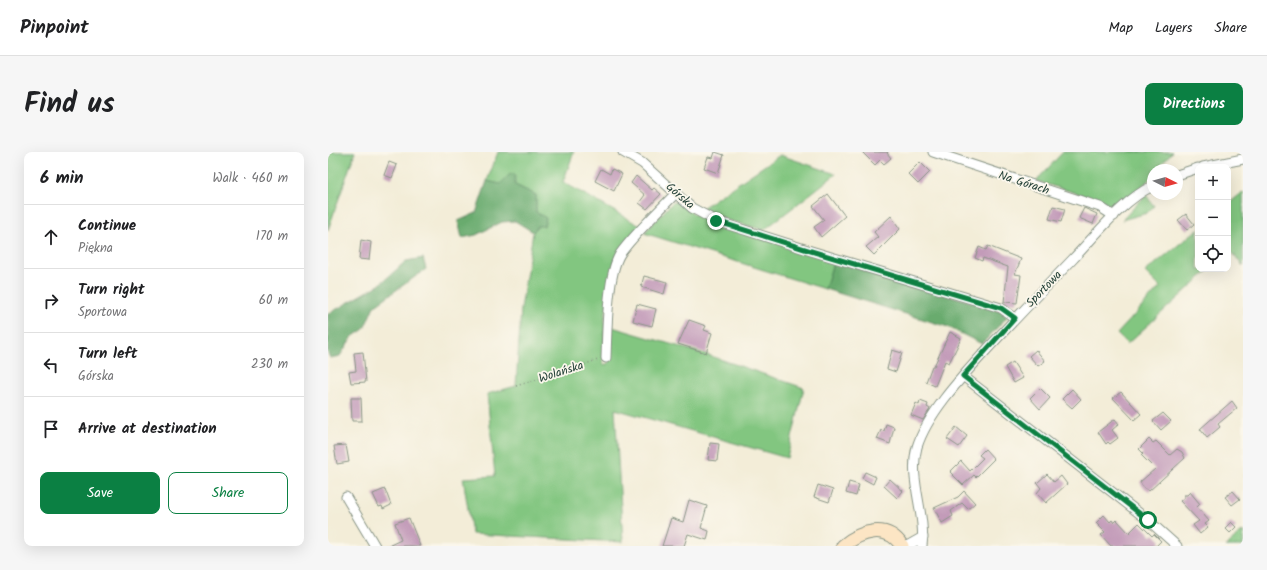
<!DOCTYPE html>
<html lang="en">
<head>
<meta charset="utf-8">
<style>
	:root { --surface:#fff; --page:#f6f6f6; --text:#202124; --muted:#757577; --line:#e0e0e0; --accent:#0b8043 }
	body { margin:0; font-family:Kalam,sans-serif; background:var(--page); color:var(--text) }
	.controls { position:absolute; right:12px; top:12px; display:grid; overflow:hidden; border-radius:8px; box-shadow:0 4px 16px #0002 }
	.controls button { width:36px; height:36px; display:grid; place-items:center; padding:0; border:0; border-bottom:1px solid var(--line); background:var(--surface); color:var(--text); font:20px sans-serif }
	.compass { position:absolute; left:819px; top:12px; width:36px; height:36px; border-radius:50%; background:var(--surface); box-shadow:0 4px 16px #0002; rotate:95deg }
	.stop { position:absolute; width:12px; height:12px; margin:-9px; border:3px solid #0b8043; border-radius:50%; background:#fff }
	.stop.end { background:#0b8043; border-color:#fff; box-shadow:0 1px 4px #0008 }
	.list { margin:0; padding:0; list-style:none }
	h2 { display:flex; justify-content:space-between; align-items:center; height:52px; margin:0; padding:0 16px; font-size:17px }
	h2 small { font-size:13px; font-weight:400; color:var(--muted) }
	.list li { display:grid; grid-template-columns:26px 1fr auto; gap:12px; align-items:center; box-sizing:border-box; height:64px; padding:0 16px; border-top:1px solid var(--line) }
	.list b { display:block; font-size:15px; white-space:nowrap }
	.list p { margin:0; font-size:13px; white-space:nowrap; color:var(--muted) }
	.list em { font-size:13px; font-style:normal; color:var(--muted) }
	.actions { display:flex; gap:8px; padding:12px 16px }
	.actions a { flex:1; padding:9px 0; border:1px solid var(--accent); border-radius:8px; text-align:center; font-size:14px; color:var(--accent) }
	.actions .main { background:var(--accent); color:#fff }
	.icon { flex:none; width:22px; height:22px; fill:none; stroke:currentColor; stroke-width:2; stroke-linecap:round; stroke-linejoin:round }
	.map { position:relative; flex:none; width:915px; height:394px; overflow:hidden; border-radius:8px }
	header { display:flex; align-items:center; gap:24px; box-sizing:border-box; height:56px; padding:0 20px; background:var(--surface); border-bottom:1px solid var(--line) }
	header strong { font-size:19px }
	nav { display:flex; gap:22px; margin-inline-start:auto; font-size:14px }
	.intro { display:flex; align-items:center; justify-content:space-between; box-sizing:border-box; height:96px; padding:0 24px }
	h1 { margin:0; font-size:28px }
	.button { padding:10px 18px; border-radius:8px; background:var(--accent); color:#fff; font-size:14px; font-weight:700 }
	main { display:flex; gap:24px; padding:0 24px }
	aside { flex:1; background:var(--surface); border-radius:8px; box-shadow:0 4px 16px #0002 }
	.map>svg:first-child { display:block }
	.green { fill:#82c680; stroke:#50825a }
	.forest { fill:#69ab6e; stroke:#447451 }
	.building { fill:#c39bb9 }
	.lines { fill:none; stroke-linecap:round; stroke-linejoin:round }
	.street-casing { stroke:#899586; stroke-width:11 }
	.secondary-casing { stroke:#899586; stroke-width:15 }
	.path { stroke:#899586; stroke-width:1.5; stroke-dasharray:1 3; stroke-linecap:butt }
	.street { stroke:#fff; stroke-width:9 }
	.secondary { stroke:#fce5c4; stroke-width:13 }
	.route { stroke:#0b8043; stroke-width:5 }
	.labels { text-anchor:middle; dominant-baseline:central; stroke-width:3.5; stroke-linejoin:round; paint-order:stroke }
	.street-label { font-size:12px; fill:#1f3d34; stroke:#fbf7ec }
</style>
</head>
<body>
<header>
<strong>Pinpoint</strong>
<nav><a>Map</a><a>Layers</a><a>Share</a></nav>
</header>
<div class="intro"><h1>Find us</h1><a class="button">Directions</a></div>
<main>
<aside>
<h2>6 min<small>Walk · 460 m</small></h2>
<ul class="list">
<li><svg class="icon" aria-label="ahead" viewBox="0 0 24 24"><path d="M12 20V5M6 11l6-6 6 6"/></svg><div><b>Continue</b><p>Piękna</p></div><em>170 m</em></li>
<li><svg class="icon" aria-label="right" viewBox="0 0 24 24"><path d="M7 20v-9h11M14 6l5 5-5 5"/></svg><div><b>Turn right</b><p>Sportowa</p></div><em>60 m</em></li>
<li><svg class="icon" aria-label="left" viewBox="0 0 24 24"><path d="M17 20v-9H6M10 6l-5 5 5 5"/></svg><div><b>Turn left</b><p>Górska</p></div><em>230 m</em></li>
<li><svg class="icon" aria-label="arrive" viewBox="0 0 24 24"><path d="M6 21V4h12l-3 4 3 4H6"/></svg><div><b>Arrive at destination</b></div></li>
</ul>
<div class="actions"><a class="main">Save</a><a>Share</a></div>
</aside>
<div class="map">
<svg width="915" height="394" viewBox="0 0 915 394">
	<rect width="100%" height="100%" fill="#fbf7ec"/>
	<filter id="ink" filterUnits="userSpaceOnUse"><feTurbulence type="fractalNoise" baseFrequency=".025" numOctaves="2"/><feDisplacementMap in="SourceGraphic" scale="8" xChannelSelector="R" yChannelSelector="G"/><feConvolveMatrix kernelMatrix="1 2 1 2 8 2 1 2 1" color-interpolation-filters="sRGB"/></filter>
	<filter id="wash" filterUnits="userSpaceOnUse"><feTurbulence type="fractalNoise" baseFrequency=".012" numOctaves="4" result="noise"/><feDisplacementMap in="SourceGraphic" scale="16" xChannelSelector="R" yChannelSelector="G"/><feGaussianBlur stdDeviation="0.9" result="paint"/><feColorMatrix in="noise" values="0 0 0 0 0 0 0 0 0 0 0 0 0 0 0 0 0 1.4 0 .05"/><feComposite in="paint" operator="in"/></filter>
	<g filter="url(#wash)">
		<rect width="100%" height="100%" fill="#f3edd8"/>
		<path class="green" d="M0,0h27l-27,78z
			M170,0h76l-11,30 79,45 -27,32 -10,58 -2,48 6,-2 3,-36 96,28 96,33 -17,70 -172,-49 8,133 -151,-8 -9,-56 32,-2 -8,-82 29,-8 5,-77 12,-77 5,-6 -2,-14v-17l-21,-10 -5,-11 -10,10 -13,-3z
			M735,0h109l-16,18h-3c0,13 -31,31 -41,39l-16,-10 -60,-18z
			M452,3l56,19 -72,56 -37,-10 -25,-12z
			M915,40v74l-12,-15 -3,2v-49z
			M818,43l8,11 -7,7 -25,7z
			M351,49l15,13 140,46 -9,29 -181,-56 28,-30z
			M870,77v40h12l-83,75 -10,-10 43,-47 -15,-15z
			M915,379v15h-17z"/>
		<path class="forest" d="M182,22h5v11l21,10v17l10,6 -2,8h-6l-5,6 -18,-11 -13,1 -26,13 -14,3 -4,-17 18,-8 11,-32 13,3z
			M95,106l3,11 -52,37 -10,23 -12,8 -12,19 -10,2 -2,-5v-39l51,-29 27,-24z
			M506,108l167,51 6,6 -25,27 -34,-17 -123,-38z"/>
		<g id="blocks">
			<path class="building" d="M387,0l9,3 -6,18 -14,-5 4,-11 5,1z
				M534,0h26l-1,1 4,5 -7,6 -4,-4 -5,5z
				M61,10l8,3 -5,13 -8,-3z
				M592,10l10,10 -12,12 -10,-10z
				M273,17l9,5 2,-5 10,5 -8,17 -19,-10z
				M308,24l16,14 2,-2 7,6 -14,15 -8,-6 6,-8 -14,-12z
				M500,42l17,22 -24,21 -7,-10 10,-7 -11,-14z
				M725,54l12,3 -4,13 -12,-3z
				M756,56l13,6 -4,10 -14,-6z
				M858,62l8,10 -7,6 -9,-10z
				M563,64l9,13 -26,26 -8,-8 12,-10 -4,-5z
				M33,88l10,2 -2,18 -10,-1z
				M660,94l33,13 -6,15 6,1 -4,28 -13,-1 4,-35 -25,-9 -1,3 -7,-3 4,-11 7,3z
				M316,124l23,6 -3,12 -23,-7z
				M309,152l19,5 -4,17 -19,-5z
				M361,168l17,6 -2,4 8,3 -6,20 -28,-9z
				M622,180l11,6 -4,9 -8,16 -4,-2 -10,25 -9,-4 6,-16h2z
				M564,198l10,3 -6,19 -9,-3z
				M708,198l9,11 -7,5 -9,-10z
				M35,200l3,30 -15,1 -2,-11 7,-1 -2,-18z
				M685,210l10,16 -9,5 -9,-16z
				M712,236l10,10 -10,11 -10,-11z
				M744,237l9,10 -9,9 -10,-9z
				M793,240l20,22 -7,6 -21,-22z
				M23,246h10l1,23h-10z
				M592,249l8,3 -1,3 3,2 -7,11 -12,-5 5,-12 3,2z
				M904,249l5,7 -19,16 2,3 -13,11 -7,-9z
				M835,261l8,8 -10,9 -8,-9z
				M787,267l4,5 -7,6 6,8 -8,6 -2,-2 -2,2 -8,-12z
				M558,272l8,3 -4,17 -13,-5 4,-9 3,1z
				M628,275l11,9 -8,11 -12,-8z
				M821,287l4,4 3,-2 14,14 7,-6 5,3 3,6 -36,33 -6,-4 -3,-5 15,-13 -14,-14 2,-2 -4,-4z
				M382,291l9,1 -2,17 -9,-1z
				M18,293l3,17 -12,2 -3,-18z
				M657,297l9,10 -18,18 -2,-2 -11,10 -13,-13 11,-11 9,10 13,-13 -4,-3z
				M537,320l11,5 -3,7 -11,-6z
				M719,322l7,8 7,-6 6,8 -21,19 -9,-10 4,-5 -4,-5z
				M562,327l13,12 -6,7 -13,-12z
				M521,330l10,3 -3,11 -10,-3z
				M490,333l15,5 -4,12 -15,-5z
				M57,337l6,16 -8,4 -1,-3 -3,1 -6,-13z
				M636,339l11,12 -7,6 -6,-6 -11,8 2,5 -11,7 -8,-15 24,-11z
				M905,339l7,8 -8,6 -7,-8z
				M862,340l10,12 -3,3 12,14 -4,3 3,3 -8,7 -7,-9 6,-4 -19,-20 4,-3v-3h3z
				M361,348l18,6 -6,22 8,3 -2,9 -19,-6 -4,12h-22l9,-28 12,4z
				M776,363l6,7 2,-2 2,3 3,-3 12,13 10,-10 13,13 2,-2 7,7 -5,5h-45l-10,-11 4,-3 -9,-9z
				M81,366l11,28h-32l13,-6 -6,-17z
				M903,370l5,5 -6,6 -5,-5z"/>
		</g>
	</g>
	<g filter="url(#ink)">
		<use href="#blocks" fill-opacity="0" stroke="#899586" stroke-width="1"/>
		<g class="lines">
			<g class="street-casing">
				<path id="street" d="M295,0l19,11 50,45 24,13 95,30 190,57 14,10
					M605,0l167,55 14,9
					M875,15l40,-8
					M849,23l21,-7
					M278,206c1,-26 1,-83 14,-104 14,-20 39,-43 56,-61
					M635,224l185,144 29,26
					M18,345l29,49
					M579,394l16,-9
					M594,394c4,-33 -14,-67 -5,-99 10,-32 42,-67 64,-91 30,-33 61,-65 92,-97 22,-23 52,-61 80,-73"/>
			</g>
			<g class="secondary-casing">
				<path id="secondary" d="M515,394c18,-15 44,-23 59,0"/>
			</g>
			<path class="path" d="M188,234l82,-26"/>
			<use href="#street" class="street"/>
			<use href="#secondary" class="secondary"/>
		</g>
	</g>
	<g class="lines" filter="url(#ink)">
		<path class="route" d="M388,69l95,30 190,57 14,10 -52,58 185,144"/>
	</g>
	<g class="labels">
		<g class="street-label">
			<text transform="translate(696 31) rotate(18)">Na Górach</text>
			<text transform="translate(352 44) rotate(41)">Górska</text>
			<text transform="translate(716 137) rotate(-46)">Sportowa</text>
			<text transform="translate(233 220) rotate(-18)">Wolańska</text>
		</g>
	</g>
</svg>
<div class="controls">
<button>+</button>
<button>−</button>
<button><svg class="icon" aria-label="locate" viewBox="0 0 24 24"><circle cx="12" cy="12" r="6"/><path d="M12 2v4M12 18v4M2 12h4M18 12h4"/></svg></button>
</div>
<svg class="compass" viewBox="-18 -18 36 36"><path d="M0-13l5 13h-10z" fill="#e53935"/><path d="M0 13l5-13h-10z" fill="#757577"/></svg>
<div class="stop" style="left:820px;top:368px"></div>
<div class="stop end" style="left:388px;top:69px"></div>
</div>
</main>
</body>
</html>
